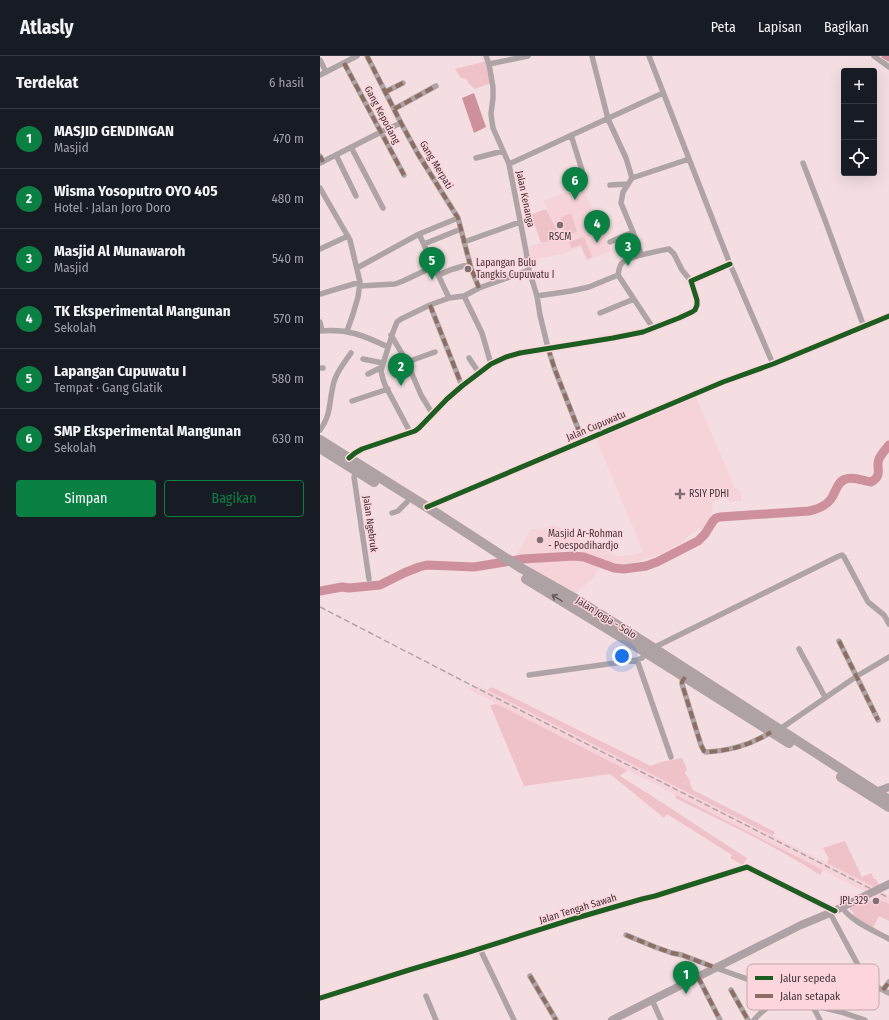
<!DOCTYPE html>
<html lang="id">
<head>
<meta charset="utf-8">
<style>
	:root { --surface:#171b24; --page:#242831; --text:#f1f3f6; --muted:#9ea1a6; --line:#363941; --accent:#0b8043 }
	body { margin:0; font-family:"Fira Sans Condensed",sans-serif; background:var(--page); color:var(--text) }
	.controls { position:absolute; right:12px; top:12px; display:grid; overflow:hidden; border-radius:4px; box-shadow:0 4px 16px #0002 }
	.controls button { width:36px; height:36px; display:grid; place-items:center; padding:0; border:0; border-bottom:1px solid var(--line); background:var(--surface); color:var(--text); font:20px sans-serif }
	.you { position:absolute; left:302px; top:600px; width:14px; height:14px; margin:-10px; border:3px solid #fff; border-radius:50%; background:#1a73e8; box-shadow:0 0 0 6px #1a73e833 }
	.badge { display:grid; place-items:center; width:26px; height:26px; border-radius:50%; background:var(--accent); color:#fff; font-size:13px; font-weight:700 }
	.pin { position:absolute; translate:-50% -33px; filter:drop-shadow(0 1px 2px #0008) }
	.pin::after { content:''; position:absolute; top:21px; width:14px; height:12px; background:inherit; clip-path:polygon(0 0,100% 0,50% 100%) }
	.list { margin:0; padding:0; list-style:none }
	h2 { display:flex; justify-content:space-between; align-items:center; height:52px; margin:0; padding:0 16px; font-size:17px }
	h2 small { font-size:13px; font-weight:400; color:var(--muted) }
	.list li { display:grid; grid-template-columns:26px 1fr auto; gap:12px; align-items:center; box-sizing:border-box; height:60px; padding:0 16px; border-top:1px solid var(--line) }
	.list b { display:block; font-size:15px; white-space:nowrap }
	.list p { margin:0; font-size:13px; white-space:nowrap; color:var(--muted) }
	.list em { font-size:13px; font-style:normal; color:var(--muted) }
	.actions { display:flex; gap:8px; padding:12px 16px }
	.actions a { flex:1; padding:9px 0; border:1px solid var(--accent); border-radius:4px; text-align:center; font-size:14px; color:var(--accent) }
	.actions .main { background:var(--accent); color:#fff }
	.icon { flex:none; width:22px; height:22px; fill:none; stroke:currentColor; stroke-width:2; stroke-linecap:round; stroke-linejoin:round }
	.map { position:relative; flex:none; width:569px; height:964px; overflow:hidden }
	header { display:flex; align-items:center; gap:24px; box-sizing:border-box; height:56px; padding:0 20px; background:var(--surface); border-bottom:1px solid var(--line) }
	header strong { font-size:19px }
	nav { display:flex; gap:22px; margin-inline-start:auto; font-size:14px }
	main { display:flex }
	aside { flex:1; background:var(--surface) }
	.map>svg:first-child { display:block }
	.built { fill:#f6d3d9 }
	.green { fill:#efc1c9 }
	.water { fill:#ce909c }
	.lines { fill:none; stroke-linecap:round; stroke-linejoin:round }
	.canal { stroke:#ce909c; stroke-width:5 }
	.river { stroke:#ce909c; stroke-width:9 }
	.street-tunnel { stroke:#d1bcc0; stroke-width:5.5; stroke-dasharray:5.5 3; stroke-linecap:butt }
	.street { stroke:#aea4a6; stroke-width:5.5 }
	.secondary { stroke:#afa2a6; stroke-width:8 }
	.highway { stroke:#afa2a4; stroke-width:10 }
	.rail { stroke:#b0a4a6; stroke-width:1.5; stroke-dasharray:6 3; stroke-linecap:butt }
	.quiet { stroke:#8d6e63; stroke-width:4; stroke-dasharray:8 4; stroke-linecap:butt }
	.cycleway-casing { stroke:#fcd6dc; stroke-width:8 }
	.cycleway { stroke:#1b5e20; stroke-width:5 }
	.oneway { stroke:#695a5d }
	.poi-dot { fill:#817073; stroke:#fcd6dc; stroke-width:1.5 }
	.labels { text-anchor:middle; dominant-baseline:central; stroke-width:3; stroke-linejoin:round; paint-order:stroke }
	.street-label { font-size:10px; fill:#433437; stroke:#fcd6dc }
	.poi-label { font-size:10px; fill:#433437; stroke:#fcd6dc; text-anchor:start }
	.key { fill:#fcd6dc; stroke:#c4a5aa; stroke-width:1 }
	.key-label { font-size:11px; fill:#433437 }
</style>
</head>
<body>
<header>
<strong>Atlasly</strong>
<nav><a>Peta</a><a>Lapisan</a><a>Bagikan</a></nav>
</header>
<main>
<aside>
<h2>Terdekat<small>6 hasil</small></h2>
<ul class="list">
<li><span class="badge">1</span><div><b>MASJID GENDINGAN</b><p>Masjid</p></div><em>470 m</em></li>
<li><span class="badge">2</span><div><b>Wisma Yosoputro OYO 405</b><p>Hotel · Jalan Joro Doro</p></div><em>480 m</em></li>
<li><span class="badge">3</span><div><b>Masjid Al Munawaroh</b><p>Masjid</p></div><em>540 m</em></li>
<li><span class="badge">4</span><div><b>TK Eksperimental Mangunan</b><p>Sekolah</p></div><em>570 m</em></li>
<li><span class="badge">5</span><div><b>Lapangan Cupuwatu I</b><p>Tempat · Gang Glatik</p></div><em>580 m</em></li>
<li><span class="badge">6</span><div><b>SMP Eksperimental Mangunan</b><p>Sekolah</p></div><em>630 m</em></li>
</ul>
<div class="actions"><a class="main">Simpan</a><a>Bagikan</a></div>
</aside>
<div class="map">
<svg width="569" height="964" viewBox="0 0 569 964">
	<rect width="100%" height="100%" fill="#f4dee2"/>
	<path class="built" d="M262,132l18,36 11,27 -25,10 -5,-14 -15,6 -34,7 -3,-14 24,-5 6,-7 -16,-33 10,-4z
		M376,341l39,91 6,4v9l-10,1 -8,-5 -10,5 -2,13 -8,17 -4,-4 -21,17 -17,9 -21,7 -15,4 -16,-3 -30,-12 -18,1v6h16l20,6 5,3 -6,7 -2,4 -21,19 -26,-16 -31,-24 15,-27h13l9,-4 23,10 4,6 4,-1 33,16 16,-1 10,-3 -47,-114 76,-34z
		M159,630l397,202 -10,4 -398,-203z
		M561,835l8,4v9l-16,-9z"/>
	<path class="green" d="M167,5l4,22 -16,6 -6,-5 -3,-5 -5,-1 -6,-9z
		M226,153l13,25 -6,7 -12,2 -10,-28z
		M251,157l6,19 -15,5 -2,-5 5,-3 -5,-11z
		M264,181l8,20 -5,2 -6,-14 -10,3 -2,-6z
		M172,631l159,79 10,-4 21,-4 5,11 -2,4 5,8v3l3,6 82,42 -2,4 -286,-146z
		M177,648l130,66 -7,6c43,26 84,55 127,82l-4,7 -13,-7 2,-3 -65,-41 -3,4 -54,-44 -86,12 -34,-81z
		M356,739l147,75 -3,5c-46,-30 -96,-53 -145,-77z
		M525,785l17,36 9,-4 3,6h2l4,8 -4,1 -49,-25 2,-4 -6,-11z
		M547,842l11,7 3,-5 8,4v17l-10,-5 -6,12 -21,-11v-2l2,-2 -4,-4v-3z"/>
	<path class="water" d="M154,37l12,34 -12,6 -12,-35z"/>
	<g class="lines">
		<path class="canal" d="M564,0l5,3"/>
		<path class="river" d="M0,535l22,-4 7,1 31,-3 24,-12 15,-6 8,-2 47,2 49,-8 51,-3 10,1 30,11 10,1 22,-3 11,-4 41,-21 7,-7 8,-13 3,-3 4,-1 89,-6c9,-2 17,-5 22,-12 5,-7 6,-18 15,-20 8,-3 17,2 25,3 13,-7 4,-15 8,-23 2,-5 7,-10 10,-14"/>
		<path class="street-tunnel" d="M470,300l18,-7"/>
		<path class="street" d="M47,0l34,67 17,31 40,64 13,50 8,20
			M166,0l3,8 4,23v11l-2,16 2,14 16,36 17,87 3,19 8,26 3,19 8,33 7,22 28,71
			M272,0l16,63 18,39 6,20 -9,14 -2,11 12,29 8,22
			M329,0l81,208 43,100
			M554,0l15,11
			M0,4l6,12
			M24,7l60,112
			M169,8l39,-8
			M0,19l37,-19
			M65,36l18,-9
			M74,53l42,-23
			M251,79l11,35
			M31,91l32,61
			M16,99l20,41
			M0,100l3,6
			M156,102l27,-7
			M0,107l61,-31 20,-9
			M483,107l22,57 39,107
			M189,108l154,-71
			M312,122l57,-19
			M290,129l18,-1
			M0,132l30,52 10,42 -2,15 -5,17 -6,17
			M99,178l30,64
			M144,186l56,-20
			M290,186l23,-10
			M104,188l37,-15
			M0,193l28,-13
			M37,212l62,-34 39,-16
			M119,219l11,-5 20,-6
			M298,219l35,53
			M40,230l35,-2 8,-3 32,-15
			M0,238l40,-12
			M144,240l18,37 9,31
			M217,240l34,-5 18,-4 29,-12c1,-4 1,-9 4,-12 6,-7 37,-12 47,-14l5,5 8,16 9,11
			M110,249l32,81
			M280,257l34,-14
			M0,266l2,9
			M0,275c27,-3 45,5 68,16
			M71,279l16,27 14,33 11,18
			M488,293l81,-33
			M149,302l10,15
			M43,303l20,4
			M87,306l28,-10
			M0,312h3
			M48,318l14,-7
			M32,345l36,-12
			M0,374c11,-14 9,-28 13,-44 2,-12 11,-23 18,-33
			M90,376l-25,-47 -2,-6 -2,-8 1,-4 11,-35 4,-10 4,-3 29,-14 19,-7 15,-2 15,-8 50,-18
			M29,402l6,-5 7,-4 53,-18 4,-3 28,-29 15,-13 29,-22 15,-7 14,-4 93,-15 30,-6 36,-14 13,-6 3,-2 2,-5v-5l-6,-19 39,-17
			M36,415l-2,6 15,102
			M107,451l296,-125 50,-18 17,-8
			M72,457l6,-2 9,-9
			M519,585l39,79
			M333,592l186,-92 3,-1 2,2 24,45 16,13 5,9
			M479,593l26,48
			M317,604l34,97
			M209,619l108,-15 5,-2 4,-5
			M365,621l-3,5v2l19,61 3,6 2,1c23,-1 45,-7 65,-20
			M460,673l77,-53 32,-19
			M522,851c8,14 33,24 47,32
			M510,857l35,65 12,9 12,6
			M306,879l29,12 17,6 10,2 34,13 62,22 10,5 24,10 29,7 24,8
			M160,893l34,71
			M210,920l26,44
			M378,921l22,43
			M411,934l17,30
			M563,934l6,-8
			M106,940l10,24
			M0,942l89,-28 54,-16 110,-35 69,-20 13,-3 92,-29 88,44
			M332,944l9,20
			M489,948l53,-30
			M492,949l8,15
			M434,964c9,-11 22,-18 34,-25"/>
		<path class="secondary" d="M555,739l1,-3 13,-5
			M292,964l189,-95 29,-12 59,-29"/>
		<path class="highway" d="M0,384l107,67 94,61 53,30 56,35 259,167
			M0,392l54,34
			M206,523l100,61 163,103
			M521,721l48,30"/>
		<path class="rail" d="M0,551l151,78 418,213"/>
		<path class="quiet" d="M47,0l34,67 17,31 40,64 13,50 8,20
			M24,7l60,112
			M65,36l18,-9
			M74,53l42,-23
			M0,100l3,6
			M110,249l32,81
			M228,292l7,22 28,71
			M519,585l39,79
			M365,621l-3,5v2l19,61 3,6 2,1c23,-1 45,-7 65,-20
			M306,879l29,12 17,6 10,2 34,13
			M210,920l26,44
			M378,921l22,43
			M411,934l17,30
			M563,934l6,-8
			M489,948l53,-30"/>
		<g class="cycleway-casing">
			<path id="cycleway" d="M29,402l6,-5 7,-4 53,-18 4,-3 28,-29 15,-13 29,-22 15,-7 14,-4 93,-15 30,-6 36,-14 13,-6 3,-2 2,-5v-5l-6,-19 39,-17
				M107,451l296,-125 50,-18 116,-48
				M0,942l89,-28 54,-16 110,-35 69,-20 13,-3 92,-29 88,44"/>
		</g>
		<use href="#cycleway" class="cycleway"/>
	</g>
	<defs><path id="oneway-shaft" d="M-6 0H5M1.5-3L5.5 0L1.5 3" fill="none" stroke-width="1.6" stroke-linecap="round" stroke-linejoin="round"/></defs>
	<use class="oneway" href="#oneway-shaft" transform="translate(237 542) rotate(-149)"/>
	<g class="poi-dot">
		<circle cx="240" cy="169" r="4"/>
		<circle cx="148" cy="213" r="4"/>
		<path d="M358 432h4v4h4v4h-4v4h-4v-4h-4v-4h4z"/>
		<circle cx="220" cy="484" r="4"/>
		<circle cx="556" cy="845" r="4"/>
	</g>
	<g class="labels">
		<g class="street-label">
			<text transform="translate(62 59) rotate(62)">Gang Kepodang</text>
			<text transform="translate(116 109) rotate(59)">Gang Merpati</text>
			<text transform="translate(205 143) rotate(78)">Jalan Kenanga</text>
			<text transform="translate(276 370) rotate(-23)">Jalan Cupuwatu</text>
			<text transform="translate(50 468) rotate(82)">Jalan Ngebruk</text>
			<text transform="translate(286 562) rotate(32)">Jalan Jogja - Solo</text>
			<text transform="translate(258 853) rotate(-17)">Jalan Tengah Sawah</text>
		</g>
		<g class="poi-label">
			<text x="240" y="181" text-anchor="middle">RSCM</text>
			<text x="156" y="207">Lapangan Bulu<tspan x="156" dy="12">Tangkis Cupuwatu I</tspan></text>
			<text x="369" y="438">RSIY PDHI</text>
			<text x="228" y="478">Masjid Ar-Rohman<tspan x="228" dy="12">- Poespodihardjo</tspan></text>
			<text x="548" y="845" text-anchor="end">JPL 329</text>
		</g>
	</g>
	<rect x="427" y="908" width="132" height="46" rx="6" class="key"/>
	<rect x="435" y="920" width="18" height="4" fill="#1b5e20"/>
	<rect x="435" y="938" width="18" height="4" fill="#8d6e63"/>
	<g class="key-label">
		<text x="460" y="926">Jalur sepeda</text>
		<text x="460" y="944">Jalan setapak</text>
	</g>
</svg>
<div class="controls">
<button>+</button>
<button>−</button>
<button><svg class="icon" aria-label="locate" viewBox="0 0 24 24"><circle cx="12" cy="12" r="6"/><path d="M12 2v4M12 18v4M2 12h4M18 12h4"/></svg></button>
</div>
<div class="you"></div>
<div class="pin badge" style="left:366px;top:938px">1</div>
<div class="pin badge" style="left:81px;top:330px">2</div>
<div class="pin badge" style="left:308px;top:210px">3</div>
<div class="pin badge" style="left:277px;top:187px">4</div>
<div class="pin badge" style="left:112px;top:224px">5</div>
<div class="pin badge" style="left:255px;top:144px">6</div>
</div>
</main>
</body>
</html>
